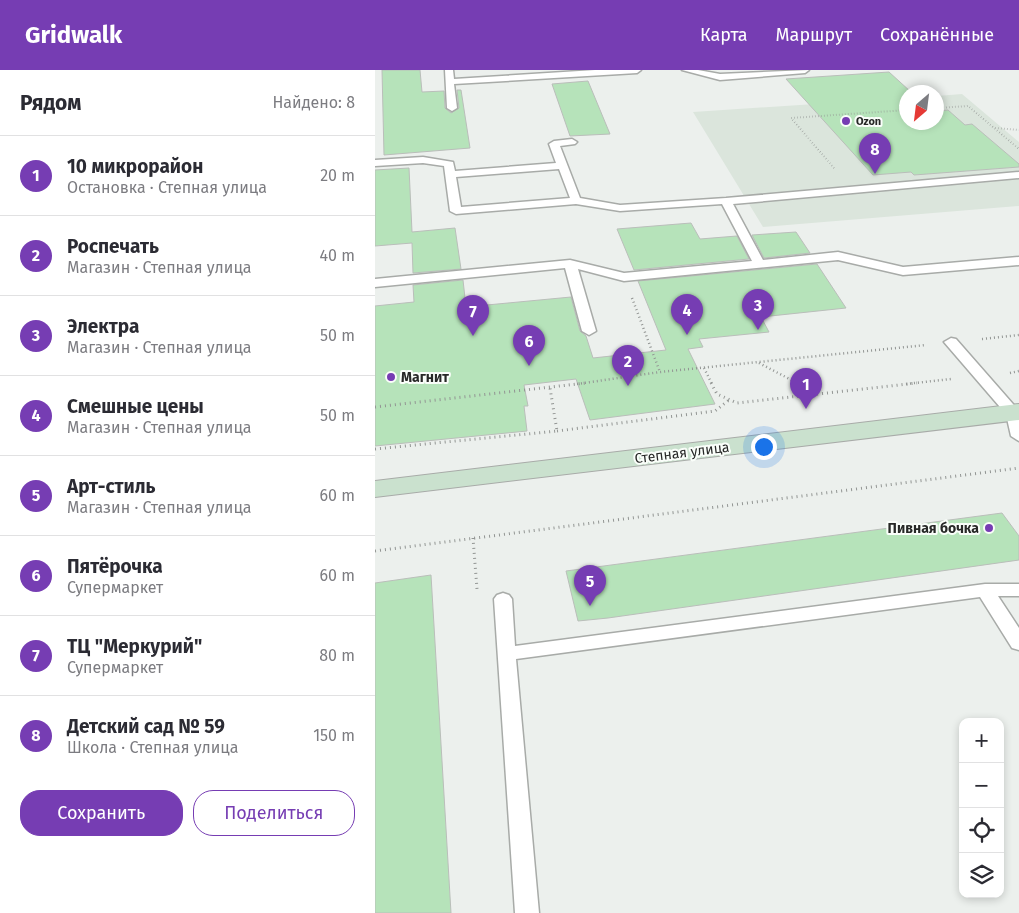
<!DOCTYPE html>
<html lang="ru">
<head>
<meta charset="utf-8">
<style>
	:root { --surface:#fff; --page:#f2f2f3; --text:#2b2b33; --muted:#7c7c81; --line:#e1e1e2; --accent:#763db3 }
	body { margin:0; font-family:"Fira Sans",sans-serif; background:var(--page); color:var(--text) }
	.controls { position:absolute; right:15px; bottom:15px; display:grid; overflow:hidden; border-radius:10px; box-shadow:0 2px 8px #0003 }
	.controls button { width:45px; height:45px; display:grid; place-items:center; padding:0; border:0; border-bottom:1px solid var(--line); background:var(--surface); color:var(--text); font:25px sans-serif }
	.compass { position:absolute; left:524px; top:15px; width:45px; height:45px; border-radius:50%; background:var(--surface); box-shadow:0 2px 8px #0003; rotate:208deg }
	.you { position:absolute; left:388px; top:376px; width:18px; height:18px; margin:-12px; border:4px solid #fff; border-radius:50%; background:#1a73e8; box-shadow:0 0 0 8px #1a73e833 }
	.badge { display:grid; place-items:center; width:32px; height:32px; border-radius:50%; background:var(--accent); color:#fff; font-size:16px; font-weight:700 }
	.pin { position:absolute; translate:-50% -41px; filter:drop-shadow(0 1px 2px #0008) }
	.pin::after { content:''; position:absolute; top:26px; width:18px; height:15px; background:inherit; clip-path:polygon(0 0,100% 0,50% 100%) }
	.list { margin:0; padding:0; list-style:none }
	h2 { display:flex; justify-content:space-between; align-items:center; height:65px; margin:0; padding:0 20px; font-size:21px }
	h2 small { font-size:16px; font-weight:400; color:var(--muted) }
	.list li { display:grid; grid-template-columns:32px 1fr auto; gap:15px; align-items:center; box-sizing:border-box; height:80px; padding:0 20px; border-top:1px solid var(--line) }
	.list b { display:block; font-size:19px; white-space:nowrap }
	.list p { margin:0; font-size:16px; white-space:nowrap; color:var(--muted) }
	.list em { font-size:16px; font-style:normal; color:var(--muted) }
	.actions { display:flex; gap:10px; padding:15px 20px }
	.actions a { flex:1; padding:11px 0; border:1px solid var(--accent); border-radius:20px; text-align:center; font-size:18px; color:var(--accent) }
	.actions .main { background:var(--accent); color:#fff }
	.icon { flex:none; width:28px; height:28px; fill:none; stroke:currentColor; stroke-width:2; stroke-linecap:round; stroke-linejoin:round }
	.map { position:relative; flex:none; width:644px; height:843px; overflow:hidden }
	header { display:flex; align-items:center; gap:30px; box-sizing:border-box; height:70px; padding:0 25px; background:var(--accent); color:#fff }
	header strong { font-size:24px }
	nav { display:flex; gap:28px; margin-inline-start:auto; font-size:18px }
	main { display:flex }
	aside { flex:1; background:var(--surface) }
	.map>svg:first-child { display:block }
	.built { fill:#dbe5dc }
	.building { fill:#b6e3ba; stroke:#babeba }
	.lines { fill:none; stroke-linecap:round; stroke-linejoin:round }
	.lane-casing { stroke:#a8aba8; stroke-width:3 }
	.secondary-casing { stroke:#a8aba8; stroke-width:2 }
	.path-far2 { stroke:#929593; stroke-width:2; stroke-dasharray:0.5 2.5; stroke-linecap:butt }
	.path-far1 { stroke:#929593; stroke-width:2.5; stroke-dasharray:1 3; stroke-linecap:butt }
	.path { stroke:#929593; stroke-width:3; stroke-dasharray:1 4; stroke-linecap:butt }
	.lane { fill:#fff; fill-rule:evenodd }
	.secondary { fill:#cae1ce; fill-rule:evenodd }
	.poi-dot { fill:#763db3; stroke:#fafefa; stroke-width:2 }
	.labels { text-anchor:middle; dominant-baseline:central; stroke-width:4; stroke-linejoin:round; paint-order:stroke }
	.far-poi-label { font-size:11px; font-weight:bold; fill:#272827; stroke:#fafefa; text-anchor:start }
	.poi-label { font-size:14px; font-weight:bold; fill:#272827; stroke:#fafefa; text-anchor:start }
	.street-label { font-size:14px; fill:#272827; stroke:#fafefa }
</style>
</head>
<body>
<header>
<strong>Gridwalk</strong>
<nav><a>Карта</a><a>Маршрут</a><a>Сохранённые</a></nav>
</header>
<main>
<aside>
<h2>Рядом<small>Найдено: 8</small></h2>
<ul class="list">
<li><span class="badge">1</span><div><b>10 микрорайон</b><p>Остановка · Степная улица</p></div><em>20 m</em></li>
<li><span class="badge">2</span><div><b>Роспечать</b><p>Магазин · Степная улица</p></div><em>40 m</em></li>
<li><span class="badge">3</span><div><b>Электра</b><p>Магазин · Степная улица</p></div><em>50 m</em></li>
<li><span class="badge">4</span><div><b>Смешные цены</b><p>Магазин · Степная улица</p></div><em>50 m</em></li>
<li><span class="badge">5</span><div><b>Арт-стиль</b><p>Магазин · Степная улица</p></div><em>60 m</em></li>
<li><span class="badge">6</span><div><b>Пятёрочка</b><p>Супермаркет</p></div><em>60 m</em></li>
<li><span class="badge">7</span><div><b>ТЦ &quot;Меркурий&quot;</b><p>Супермаркет</p></div><em>80 m</em></li>
<li><span class="badge">8</span><div><b>Детский сад № 59</b><p>Школа · Степная улица</p></div><em>150 m</em></li>
</ul>
<div class="actions"><a class="main">Сохранить</a><a>Поделиться</a></div>
</aside>
<div class="map">
<svg width="644" height="843" viewBox="0 0 644 843">
	<rect width="100%" height="100%" fill="#ecf0ed"/>
	<path class="built" d="M587,24l57,48v64l-256,21 -70,-115 213,-14 1,24h30v-26z"/>
	<path class="building" d="M7,0h38l2,22 22,-1 1,17 6,5 8,-5 -2,-18h4l9,58 -86,7z
		M514,2l22,20h-4v30h30v-11l11,-1 17,15 7,-1 47,40v3l-105,8 -3,-3 -38,3 -87,-96z
		M213,11l22,53 -40,2 -18,-52z
		M34,98l3,64 43,-4 6,41 -48,4 -1,-30 -37,3v-76z
		M316,153l9,16 37,-3 12,23 -115,11 -17,-41z
		M421,162l14,21 -46,5 -12,-23z
		M442,194l29,44 -85,9 8,15 -70,7 4,8 -15,2 27,55 -125,16 -14,-41 -52,6 4,21h-4l3,25 -152,15v-140l39,-4 -1,-17 50,-5 3,27 105,-10 9,34 6,5 7,22 73,-8 -28,-69z
		M627,443l17,23v24l-411,58 -30,3 -12,-50z
		M56,505l20,338h-76v-330z"/>
	<g class="lines">
		<g class="lane-casing">
			<path id="lane" d="M70,0h8l1,9 141,-9h46l-4,3 -183,11 3,24 -5,3 -5,-3z
				M307,0h16l22,4 89,-4 -4,3 -85,7z
				M197,69l5,3 -2,2 -15,2 20,52 40,7 106,-7 293,-26v6l-286,26 30,56 75,-8 65,15 116,-10v8l-116,10 -65,-15 -214,21 -46,-12 18,62 -7,4 -7,-4 -17,-63 -190,19v-8l195,-19 54,13 128,-12 -30,-57 -102,7 -44,-7 -120,10 -6,-3 -6,-45 -21,-3 -48,3v-6l48,-3 30,5 2,9 101,-8 -7,-19 5,-3zM184,99l11,29 -109,9 -5,-30z
				M576,268l5,1 63,72v30l-8,-5 -5,-22 -62,-72z
				M610,514h34v12h-21l21,32v22l-7,-2 -32,-51 -464,62 23,254h-24l-21,-314 3,-4 6,-2 6,2 3,4 3,47z"/>
		</g>
		<g class="secondary-casing">
			<path id="secondary" d="M644,334v16l-644,77v-16z"/>
		</g>
		<path class="path-far2" d="M562,38l31,-2 51,43
			M620,58l24,2
			M459,98l-43,-50 116,-8"/>
		<path class="path-far1" d="M257,228l28,74
			M607,269l37,-4
			M384,293l40,21
			M329,298l8,16
			M635,303l9,-2
			M202,314l83,-12 266,-27
			M531,314l45,-5"/>
		<path class="path" d="M336,313l6,11 20,9 180,-20
			M422,313l21,11
			M0,337l211,-24
			M182,361l158,-20 14,-11
			M0,379l182,-18 -7,-43
			M98,468l4,51
			M0,481l644,-83"/>
		<use href="#lane" class="lane"/>
		<use href="#secondary" class="secondary"/>
	</g>
	<g class="poi-dot">
		<circle cx="471" cy="51" r="5"/>
		<circle cx="16" cy="307" r="5"/>
		<circle cx="614" cy="458" r="5"/>
	</g>
	<g class="labels">
		<g class="far-poi-label">
			<text x="481" y="51">Ozon</text>
		</g>
		<g class="poi-label">
			<text x="26" y="307">Магнит</text>
			<text x="604" y="458" text-anchor="end">Пивная бочка</text>
		</g>
		<g class="street-label">
			<text transform="translate(307 383) rotate(-7)">Степная улица</text>
		</g>
	</g>
</svg>
<div class="controls">
<button>+</button>
<button>−</button>
<button><svg class="icon" aria-label="locate" viewBox="0 0 24 24"><circle cx="12" cy="12" r="6"/><path d="M12 2v4M12 18v4M2 12h4M18 12h4"/></svg></button>
<button><svg class="icon" aria-label="layers" viewBox="0 0 24 24"><path d="M12 4l9 5-9 5-9-5zM3 14l9 5 9-5"/></svg></button>
</div>
<svg class="compass" viewBox="-18 -18 36 36"><path d="M0-13l5 13h-10z" fill="#e53935"/><path d="M0 13l5-13h-10z" fill="#7c7c81"/></svg>
<div class="you"></div>
<div class="pin badge" style="left:431px;top:339px">1</div>
<div class="pin badge" style="left:253px;top:316px">2</div>
<div class="pin badge" style="left:383px;top:260px">3</div>
<div class="pin badge" style="left:312px;top:265px">4</div>
<div class="pin badge" style="left:215px;top:536px">5</div>
<div class="pin badge" style="left:154px;top:296px">6</div>
<div class="pin badge" style="left:98px;top:266px">7</div>
<div class="pin badge" style="left:500px;top:104px">8</div>
</div>
</main>
</body>
</html>
